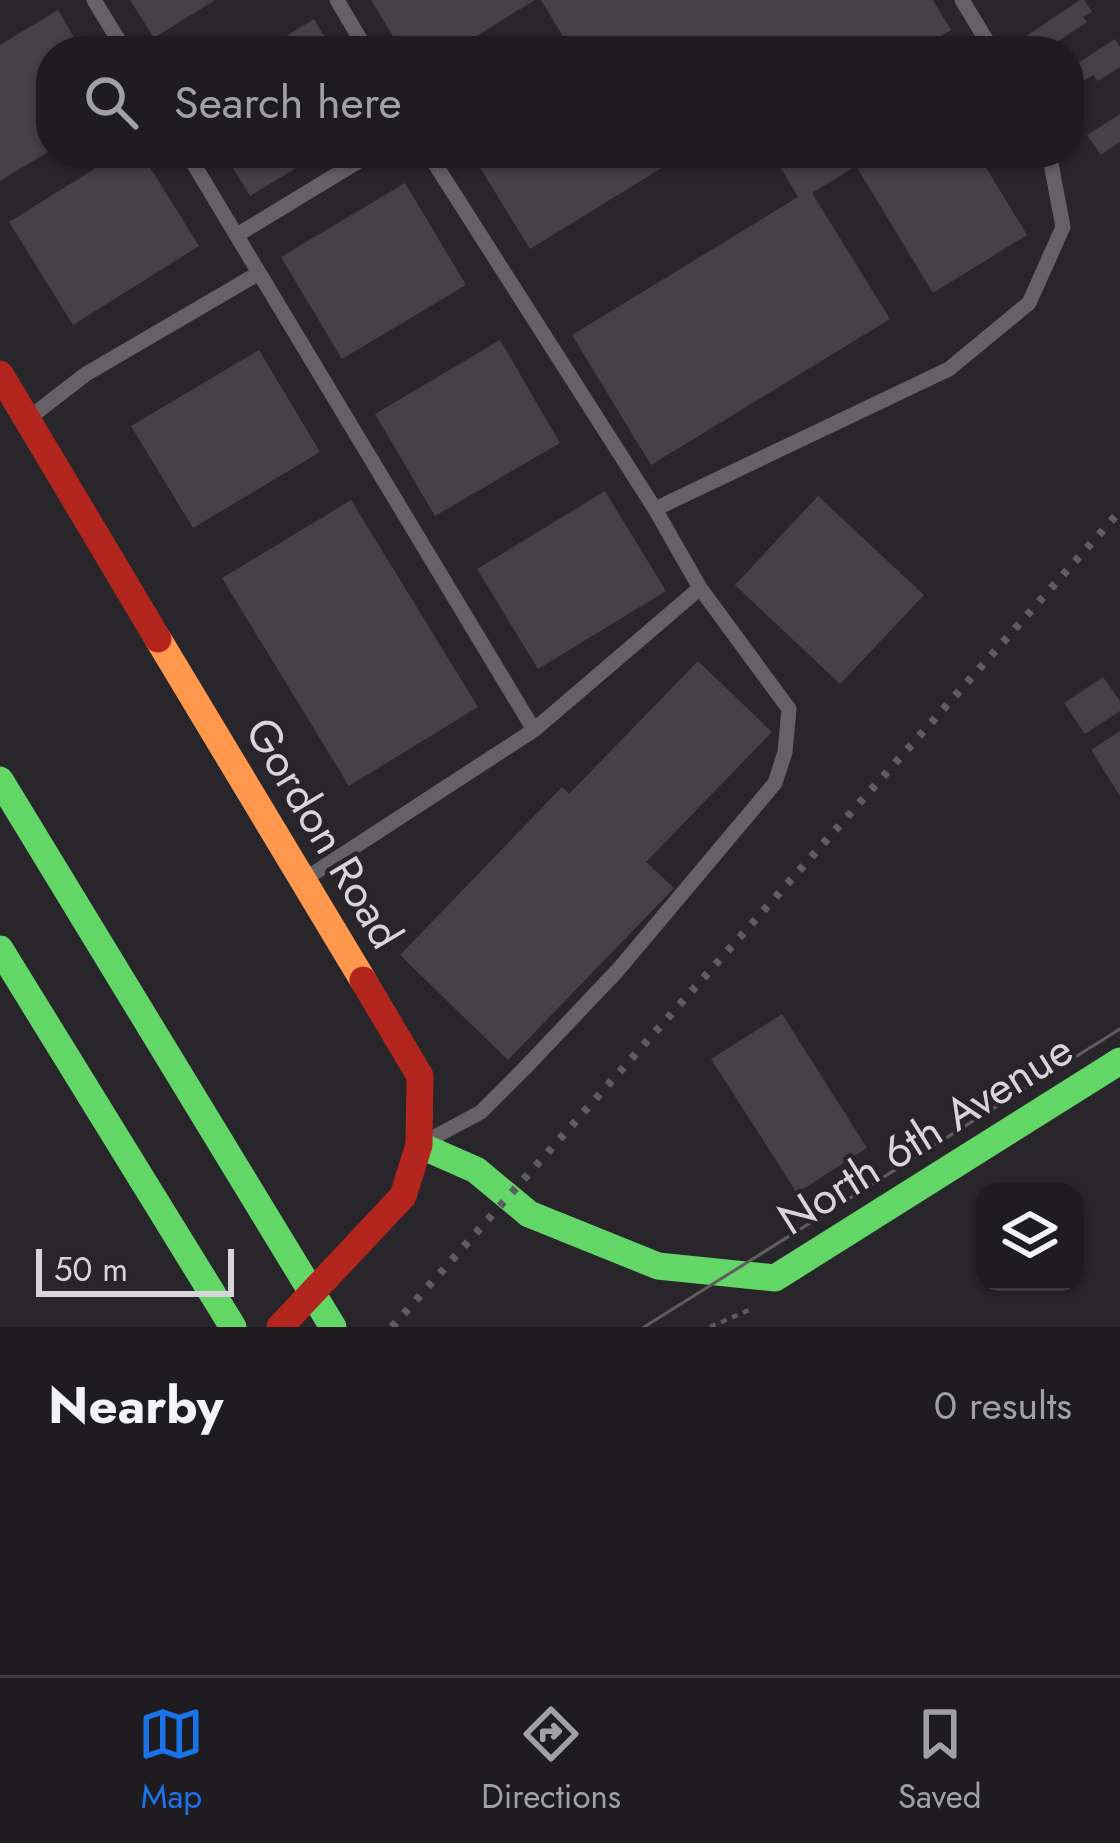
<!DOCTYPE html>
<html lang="en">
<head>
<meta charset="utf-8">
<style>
	:root { --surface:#1e1c20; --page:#262529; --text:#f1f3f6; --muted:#a1a1a5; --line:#3c3a3e; --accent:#1a73e8 }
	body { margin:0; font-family:Jost,sans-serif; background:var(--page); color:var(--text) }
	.controls { position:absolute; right:36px; bottom:36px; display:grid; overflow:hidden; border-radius:24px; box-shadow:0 3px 9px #0004 }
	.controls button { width:108px; height:108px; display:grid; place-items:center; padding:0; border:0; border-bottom:3px solid var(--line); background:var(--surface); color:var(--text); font:60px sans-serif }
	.scale { position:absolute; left:36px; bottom:30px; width:198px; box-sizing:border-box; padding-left:12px; border:6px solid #d7d4da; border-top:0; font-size:33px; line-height:42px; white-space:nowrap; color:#d7d4da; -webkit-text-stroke:9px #28242c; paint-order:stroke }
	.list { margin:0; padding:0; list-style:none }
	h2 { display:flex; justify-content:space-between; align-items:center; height:156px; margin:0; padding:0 48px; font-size:51px }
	h2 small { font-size:39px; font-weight:400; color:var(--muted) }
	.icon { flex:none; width:66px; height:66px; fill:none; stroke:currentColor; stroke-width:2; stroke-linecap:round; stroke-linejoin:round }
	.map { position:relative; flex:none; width:1120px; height:1327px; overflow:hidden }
	.search { position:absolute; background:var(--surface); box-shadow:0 3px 9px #0004; left:36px; right:36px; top:36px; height:132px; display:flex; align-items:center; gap:30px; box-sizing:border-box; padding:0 42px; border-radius:48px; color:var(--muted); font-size:45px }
	.sheet { height:348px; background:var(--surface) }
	nav { display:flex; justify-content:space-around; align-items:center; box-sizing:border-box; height:168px; border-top:3px solid var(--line); background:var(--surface); font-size:33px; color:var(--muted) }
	nav a { display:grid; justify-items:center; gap:6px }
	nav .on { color:var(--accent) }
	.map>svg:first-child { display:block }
	.building { fill:#454245 }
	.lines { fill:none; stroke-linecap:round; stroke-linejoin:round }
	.path { stroke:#5e5c60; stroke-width:4.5; stroke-dasharray:6 6; stroke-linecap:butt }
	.lane { stroke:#646266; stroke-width:15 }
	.fast { stroke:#63d668; stroke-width:27 }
	.slow { stroke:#ff974d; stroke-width:27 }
	.jam { stroke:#b3261e; stroke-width:27 }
	.tram { stroke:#5f5d60; stroke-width:3 }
	.rail { stroke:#5f5d60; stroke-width:8; stroke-dasharray:6 12; stroke-linecap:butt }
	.labels { text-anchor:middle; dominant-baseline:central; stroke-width:9; stroke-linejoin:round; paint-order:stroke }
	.street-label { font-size:45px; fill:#d7d4da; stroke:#28242c }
</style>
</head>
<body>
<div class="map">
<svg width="1120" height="1327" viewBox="0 0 1120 1327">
	<rect width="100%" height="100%" fill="#28262a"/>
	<path class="building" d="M130,0h85l-61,38z
		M371,0h164l-83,51h-50z
		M541,0h392l18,30 -35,21h-344z
		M1080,0h4l8,12 -9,5 4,5 -44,29h-13l-8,-12z
		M58,10l24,41h-31v99l-51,31v-136z
		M314,19l19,32h-71z
		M1115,39l5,8v20l-22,14 -5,-6 -24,16v-22z
		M1120,114v28l-19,13 -14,-20z
		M120,153h21l58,93 -126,79 -64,-103z
		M224,153h97l-71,43z
		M471,153h215l-156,96z
		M772,153h205l50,82 -94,58 -77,-127 -44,27 78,126 -239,146 -79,-130 226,-138z
		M405,183l61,102 -124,74 -61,-102z
		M500,340l60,103 -125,73 -60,-102z
		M259,350l61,102 -127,76 -62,-102z
		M605,491l61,100 -128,78 -61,-100z
		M818,496l106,99 -84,89 -105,-99z
		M351,500l127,207 -129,79 -127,-208z
		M698,661l74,71 -126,130 28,26 -166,172 -108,-105 162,-168 7,7z
		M1103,677l17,24v10l-35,23 -21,-31z
		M1120,731v65l-29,-46z
		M782,1014l85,134 -70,45 -86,-134z"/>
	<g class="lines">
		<path class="path" d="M710,1327l39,-17"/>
		<path class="lane" d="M94,0l31,51
			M337,0l30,51
			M962,0l31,51
			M540,51l6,-3
			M187,153l347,577 166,-142 -45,-79
			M428,153l227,356 294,-140 80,-66 34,-76 -14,-74
			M237,235l135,-82
			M29,418l57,-44 173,-101
			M305,879l229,-149
			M427,1141l54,-29 42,-42 95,-100 157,-187 10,-31 4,-43 -89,-121"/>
		<path class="fast" d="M0,780l333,547
			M0,949l233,378
			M419,1145l57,25 53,44 129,52 117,12 345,-217"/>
		<path class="slow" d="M158,639l205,341"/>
		<path class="jam" d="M0,374l158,265
			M280,1327l123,-131 16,-51 1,-69 -57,-96"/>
		<path class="tram" d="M644,1327l476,-298"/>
		<path class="rail" d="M392,1327l728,-816"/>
	</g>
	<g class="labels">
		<g class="street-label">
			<text transform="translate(324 833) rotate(59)">Gordon Road</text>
			<text transform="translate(925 1134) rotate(-32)">North 6th Avenue</text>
		</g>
	</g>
</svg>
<div class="controls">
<button><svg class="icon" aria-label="layers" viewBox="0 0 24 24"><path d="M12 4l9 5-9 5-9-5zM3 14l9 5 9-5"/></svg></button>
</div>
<div class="scale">50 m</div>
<div class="search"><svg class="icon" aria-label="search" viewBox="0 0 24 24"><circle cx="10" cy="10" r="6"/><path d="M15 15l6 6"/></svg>Search here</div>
</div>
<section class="sheet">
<h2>Nearby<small>0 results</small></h2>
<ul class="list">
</ul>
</section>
<nav>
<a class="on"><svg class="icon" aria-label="map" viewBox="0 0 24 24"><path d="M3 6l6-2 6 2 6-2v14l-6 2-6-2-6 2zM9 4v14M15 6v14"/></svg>Map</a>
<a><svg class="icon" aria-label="directions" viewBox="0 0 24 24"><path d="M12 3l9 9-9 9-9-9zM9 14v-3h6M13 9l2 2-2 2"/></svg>Directions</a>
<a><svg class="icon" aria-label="saved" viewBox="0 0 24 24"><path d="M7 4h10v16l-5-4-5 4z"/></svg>Saved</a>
</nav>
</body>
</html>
